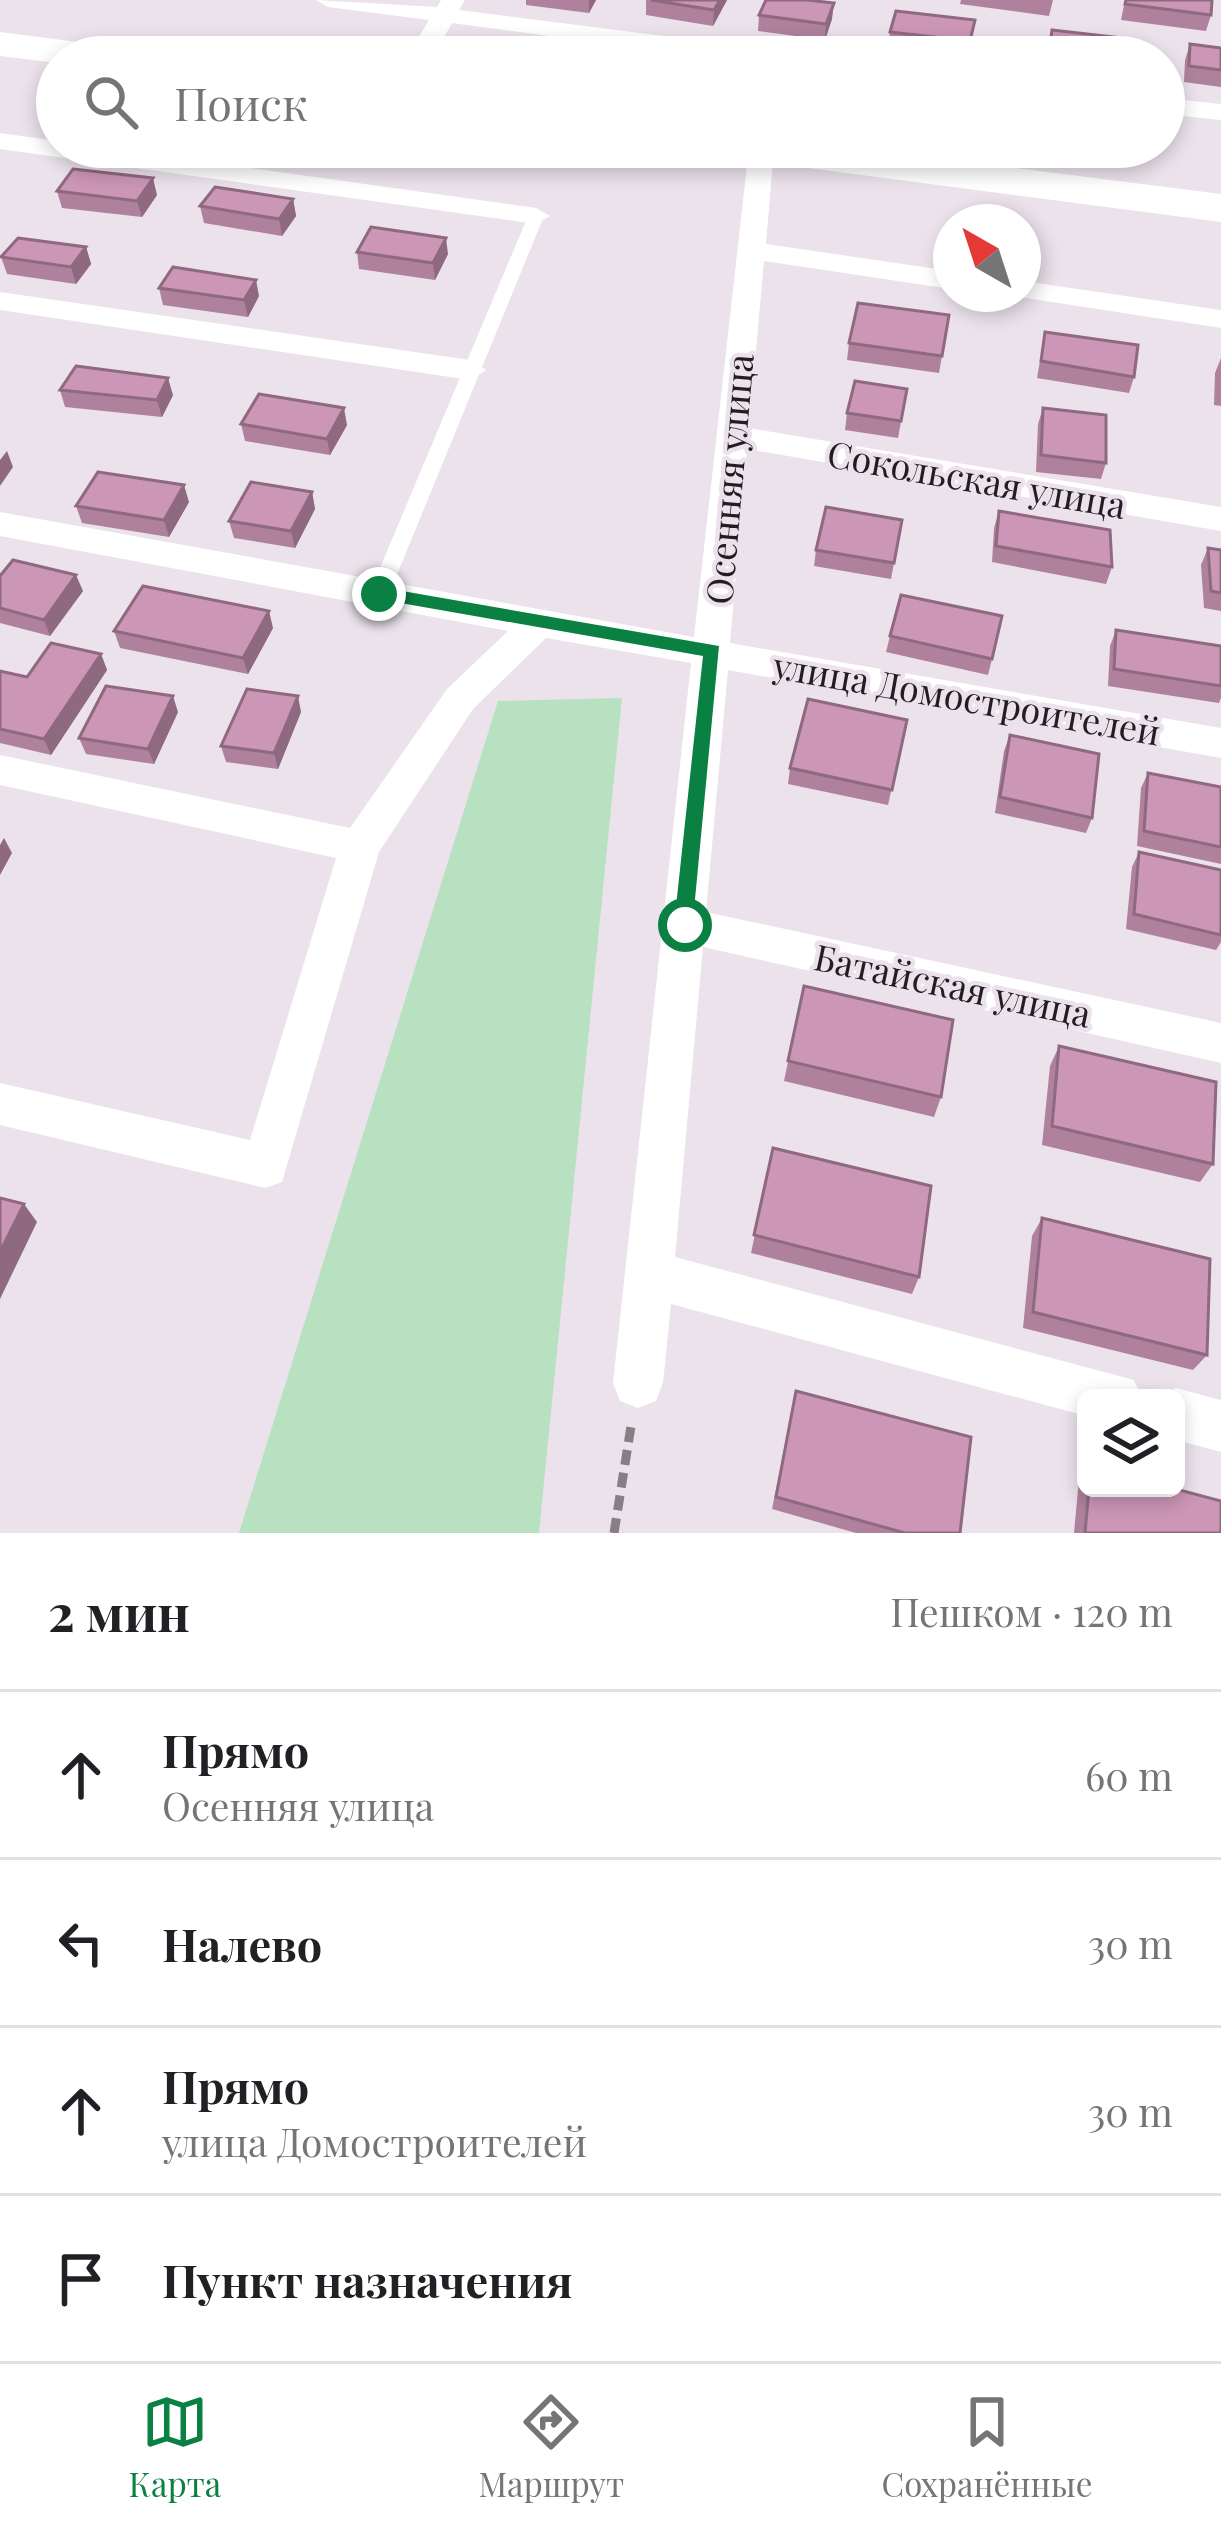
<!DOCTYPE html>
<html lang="ru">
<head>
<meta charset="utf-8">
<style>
	:root { --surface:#fff; --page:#f6f6f6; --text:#202124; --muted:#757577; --line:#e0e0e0; --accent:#0b8043 }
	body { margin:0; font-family:"Playfair Display",serif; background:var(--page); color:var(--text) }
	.controls { position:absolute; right:36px; bottom:36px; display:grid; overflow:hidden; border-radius:18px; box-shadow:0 6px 18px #0003 }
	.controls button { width:108px; height:108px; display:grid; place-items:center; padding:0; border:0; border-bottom:3px solid var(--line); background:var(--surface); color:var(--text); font:60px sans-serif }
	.compass { position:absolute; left:933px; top:204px; width:108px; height:108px; border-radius:50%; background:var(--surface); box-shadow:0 6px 18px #0003; rotate:321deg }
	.stop { position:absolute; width:36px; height:36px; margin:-27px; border:9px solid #0b8043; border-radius:50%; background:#fff }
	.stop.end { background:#0b8043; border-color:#fff; box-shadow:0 3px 12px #0008 }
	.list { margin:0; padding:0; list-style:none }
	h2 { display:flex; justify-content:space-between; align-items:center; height:156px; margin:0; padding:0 48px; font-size:51px }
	h2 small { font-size:39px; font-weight:400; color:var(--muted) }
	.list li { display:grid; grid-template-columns:78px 1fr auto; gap:36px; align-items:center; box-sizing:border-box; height:168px; padding:0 48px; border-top:3px solid var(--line) }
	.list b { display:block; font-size:45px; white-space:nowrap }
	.list p { margin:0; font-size:39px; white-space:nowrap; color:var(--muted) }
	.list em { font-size:39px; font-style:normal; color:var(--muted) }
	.icon { flex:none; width:66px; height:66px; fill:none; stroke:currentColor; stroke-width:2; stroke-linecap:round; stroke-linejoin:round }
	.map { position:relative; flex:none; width:1221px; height:1533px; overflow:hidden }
	.search { position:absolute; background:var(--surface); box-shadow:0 6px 18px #0003; left:36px; right:36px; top:36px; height:132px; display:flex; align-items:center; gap:30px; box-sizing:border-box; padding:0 42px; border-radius:66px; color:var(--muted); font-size:45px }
	.sheet { height:828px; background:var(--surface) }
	nav { display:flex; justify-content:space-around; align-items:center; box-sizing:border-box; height:168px; border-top:3px solid var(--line); background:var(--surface); font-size:33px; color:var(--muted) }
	nav a { display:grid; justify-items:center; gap:6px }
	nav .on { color:var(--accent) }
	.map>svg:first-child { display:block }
	.green { fill:#b8e1c2 }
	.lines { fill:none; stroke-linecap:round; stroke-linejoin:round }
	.path { stroke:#867f86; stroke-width:9; stroke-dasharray:15 8; stroke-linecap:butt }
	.lane { fill:#fff; fill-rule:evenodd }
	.street { fill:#fff; fill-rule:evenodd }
	.primary { fill:#fff; fill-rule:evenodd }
	.wall { fill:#af819d }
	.shaded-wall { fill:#8f6980 }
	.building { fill:#cc96b7; stroke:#8f6980; stroke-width:3 }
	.route { fill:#0b8043 }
	.labels { text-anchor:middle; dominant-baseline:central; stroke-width:9; stroke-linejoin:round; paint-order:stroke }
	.street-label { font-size:36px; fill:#211d21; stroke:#ebe2eb }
</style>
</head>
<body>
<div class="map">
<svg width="1221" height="1533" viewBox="0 0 1221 1533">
	<rect width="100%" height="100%" fill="#ebe2eb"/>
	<path class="green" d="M622,698l-83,835h-300l259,-832z"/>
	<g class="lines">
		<path class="path" d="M614,1533l18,-113"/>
		<path class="lane" d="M536,211l8,5 -155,378 -10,7 -7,-2 -3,-5 159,-378z"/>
		<path class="street" d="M316,0l121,7 4,-7h24l-6,10 307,39 13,8h-71l-256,-34 -19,34h-26l22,-37 -101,-13z
			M1164,98l57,6v16l-57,-6z
			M0,133l57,8v6h44l435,61 14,8 -14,8 -536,-75z
			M749,147l25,2 -8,95 185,27v18l-187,-28 -15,167 472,79v24l-474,-82 -17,194 491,85v30l-493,-88 -22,242 515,111v40l-518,-116 -28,310 459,123 8,18h-56v18l-415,-112 -8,79 -7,18 -18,7 -18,-7 -7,-18 78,-720 -145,-25 -73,71 -94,143 -97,330 -17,6 -265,-63v-42l250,57 86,-282 -336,-73v-30l350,73 97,-139 61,-58 -508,-95v-24l694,125z
			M1023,281l198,29v18l-209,-32 11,-2z
			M0,292l470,68 16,10 -16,10 -470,-70z
			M1176,1388l45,12v52l-45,-12v-42h-19z"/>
		<path class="primary" d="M0,32l101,13 14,3 6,9h-64v6l-57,-7z
			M725,147h124l372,47v28l-474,-62 -15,-4z"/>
	</g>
	<path class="wall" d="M526,0h70l-7,13 -63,-8z
		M646,0h81l-14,26 -67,-11z
		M961,0h92l-4,16 -89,-12z
		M1125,0l86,15 -5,16 -85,-11z
		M759,15l73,4 -7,21 -67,-9z
		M975,20l-8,37 -79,-9 2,-16z
		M1052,30l70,27h-75z
		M1190,44l31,4v39l-37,-5 1,-22z
		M57,191l100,4 -15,22 -80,-9z
		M293,199l3,17 -14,20 -78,-13 -4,-17z
		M86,247l5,17 -15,20 -69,-10 -6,-17z
		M357,252l91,2 -13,26 -76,-11z
		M159,288l100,8 -11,21 -85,-12z
		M949,315l-10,58 -92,-13 2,-17z
		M1045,332l89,45 -5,16 -92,-15z
		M1221,358v48l-7,-1 1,-32z
		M907,389l-9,49 -53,-8 2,-17z
		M60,390l113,5 -11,22 -97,-10z
		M1043,408l63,55 -5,16 -65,-7 2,-48z
		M241,424l106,1 -17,30 -85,-14z
		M312,492l3,17 -20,39 -61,-10 -5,-17z
		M189,502l-20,35 -87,-14 -6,-17z
		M999,511l113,56 -6,17 -114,-22 2,-34z
		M902,520l-11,59 -77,-13 2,-16z
		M1208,548l13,2v61l-17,-3 -3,-43z
		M0,576l83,15 -33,45 -50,-13z
		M273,628l-25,46 -128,-26 -6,-17z
		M1116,630l105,16v52l-2,5 -111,-17 2,-40z
		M890,636l102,23 -4,16 -102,-23z
		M101,654l6,16 -56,85 -51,-12v-72l27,6z
		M178,712l-24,52 -68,-10 -7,-16z
		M301,712l-23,57 -52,-7 -5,-16z
		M907,720l-19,85 -100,-21 2,-16z
		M1010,735l82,83 -6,15 -91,-20 9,-62z
		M1148,773l73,14v77l-84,-18 4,-58z
		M1139,852l82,18v72l-5,8 -90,-21 6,-62z
		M804,986l137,111 -7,20 -150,-36z
		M1059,1046l154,118 -13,18 -158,-37 8,-79z
		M773,1148l146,129 -7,17 -161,-41z
		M1042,1218l165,137 -14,15 -170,-42 9,-92z
		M796,1391l164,142h-104l-84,-24z
		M1086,1471v17h86l49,45h-147l5,-54z"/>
	<path class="shaded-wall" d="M589,0h7l-7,13z
		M720,0h7l-14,26 1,-16z
		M834,3l-2,16 -7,21 1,-16z
		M153,178l4,17 -15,22 -5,-16z
		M293,199l3,17 -14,20 -3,-17z
		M446,238l2,16 -13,26 -2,-17z
		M86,247l5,17 -15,20 -5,-17z
		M256,280l3,16 -11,21 -4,-17z
		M168,378l5,17 -11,22 -5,-17z
		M344,408l3,17 -17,30 -3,-16z
		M7,451l6,16 -13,19v-26z
		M184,485l5,17 -20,35 -5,-17z
		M312,492l3,17 -20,39 -4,-17z
		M76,575l7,16 -33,45 -6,-16z
		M269,611l4,17 -25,46 -5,-16z
		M101,654l6,16 -56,85 -7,-16z
		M173,696l5,16 -24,52 -6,-15z
		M298,696l3,16 -23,57 -4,-16z
		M4,838l8,15 -12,22v-30z
		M24,1204l13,18 -37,77v-47z"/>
	<path class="building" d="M651,0h69l-6,10z
		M766,0h41l27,3 -8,21 -67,-9z
		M1126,0h86l-1,15 -86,-11z
		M896,11l79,9 -5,21 -80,-9z
		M1052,30l71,8 -1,19h-30l-43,-5z
		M1190,44l31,4v22l-32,-4z
		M73,169l80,9 -16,23 -80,-10z
		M215,187l78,12 -14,20 -79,-13z
		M371,227l75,11 -13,25 -76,-11z
		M18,238l68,9 -15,20 -70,-10z
		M173,267l83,13 -12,20 -85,-12z
		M858,303l91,12 -7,41 -93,-13z
		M1045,332l93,13 -4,32 -93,-16z
		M76,366l92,12 -11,22 -97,-10z
		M855,381l52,8 -6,32 -54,-8z
		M259,394l85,14 -17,31 -86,-15z
		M1043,408l63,7v48l-65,-8z
		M98,472l86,13 -20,35 -88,-14z
		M251,482l61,10 -21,39 -62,-10z
		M826,507l76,13 -8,43 -78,-13z
		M999,511l111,19 2,37 -116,-21z
		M1208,548l13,2v43l-10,-2z
		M13,560l63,15 -32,45 -44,-12v-32z
		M143,586l126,25 -26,47 -129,-27z
		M901,595l101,21 -10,43 -102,-23z
		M1116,630l105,16v40l-107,-17z
		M51,643l50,11 -57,85 -44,-10v-58l27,6z
		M106,686l67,10 -25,53 -69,-11z
		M247,689l51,7 -24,57 -53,-7z
		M808,699l99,21 -15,70 -102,-22z
		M1010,735l89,19 -7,64 -92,-21z
		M1148,773l73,14v60l-77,-16z
		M1139,852l82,18v65l-87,-21z
		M804,986l149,34 -12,77 -153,-36z
		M1059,1046l157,36 -3,82 -161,-38z
		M773,1148l158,38 -12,91 -165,-42z
		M0,1198l24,6 -24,48z
		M1042,1218l168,41 -3,96 -174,-43z
		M796,1391l175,46 -11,96h-55l-129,-36z
		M1089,1488h83l49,13v32h-136z"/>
	<path class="route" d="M379,587l340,59 -27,285h-15l-3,-6 29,-269 -331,-58v-9z"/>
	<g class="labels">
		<g class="street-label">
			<text transform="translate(977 478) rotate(10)">Сокольская улица</text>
			<text transform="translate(728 479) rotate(-85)">Осенняя улица</text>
			<text transform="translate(967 697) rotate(10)">улица Домостроителей</text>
			<text transform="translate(953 984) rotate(12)">Батайская улица</text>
		</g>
	</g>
</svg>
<div class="controls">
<button><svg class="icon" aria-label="layers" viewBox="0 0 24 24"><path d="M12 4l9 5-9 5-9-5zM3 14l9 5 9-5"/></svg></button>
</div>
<svg class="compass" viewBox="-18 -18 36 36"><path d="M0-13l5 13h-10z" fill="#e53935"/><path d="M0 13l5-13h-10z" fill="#757577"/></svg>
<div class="stop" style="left:685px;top:925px"></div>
<div class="stop end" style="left:379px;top:594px"></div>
<div class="search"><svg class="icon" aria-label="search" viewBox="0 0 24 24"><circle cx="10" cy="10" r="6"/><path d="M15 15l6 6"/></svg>Поиск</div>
</div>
<section class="sheet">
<h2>2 мин<small>Пешком · 120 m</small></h2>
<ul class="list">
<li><svg class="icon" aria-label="ahead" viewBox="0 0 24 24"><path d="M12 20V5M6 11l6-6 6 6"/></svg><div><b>Прямо</b><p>Осенняя улица</p></div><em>60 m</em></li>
<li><svg class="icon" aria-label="left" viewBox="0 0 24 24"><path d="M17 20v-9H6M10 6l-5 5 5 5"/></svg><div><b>Налево</b></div><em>30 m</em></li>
<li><svg class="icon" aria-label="ahead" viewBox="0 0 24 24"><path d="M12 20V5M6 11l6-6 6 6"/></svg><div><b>Прямо</b><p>улица Домостроителей</p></div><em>30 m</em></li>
<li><svg class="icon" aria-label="arrive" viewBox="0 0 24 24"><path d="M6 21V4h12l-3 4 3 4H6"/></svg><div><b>Пункт назначения</b></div></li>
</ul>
</section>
<nav>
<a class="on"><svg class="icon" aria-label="map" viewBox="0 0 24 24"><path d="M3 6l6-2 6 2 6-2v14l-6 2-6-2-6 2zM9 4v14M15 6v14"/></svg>Карта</a>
<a><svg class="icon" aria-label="directions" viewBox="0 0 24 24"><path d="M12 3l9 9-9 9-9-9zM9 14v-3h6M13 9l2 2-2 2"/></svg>Маршрут</a>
<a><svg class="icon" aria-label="saved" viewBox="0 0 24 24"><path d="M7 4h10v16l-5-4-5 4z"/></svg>Сохранённые</a>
</nav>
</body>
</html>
